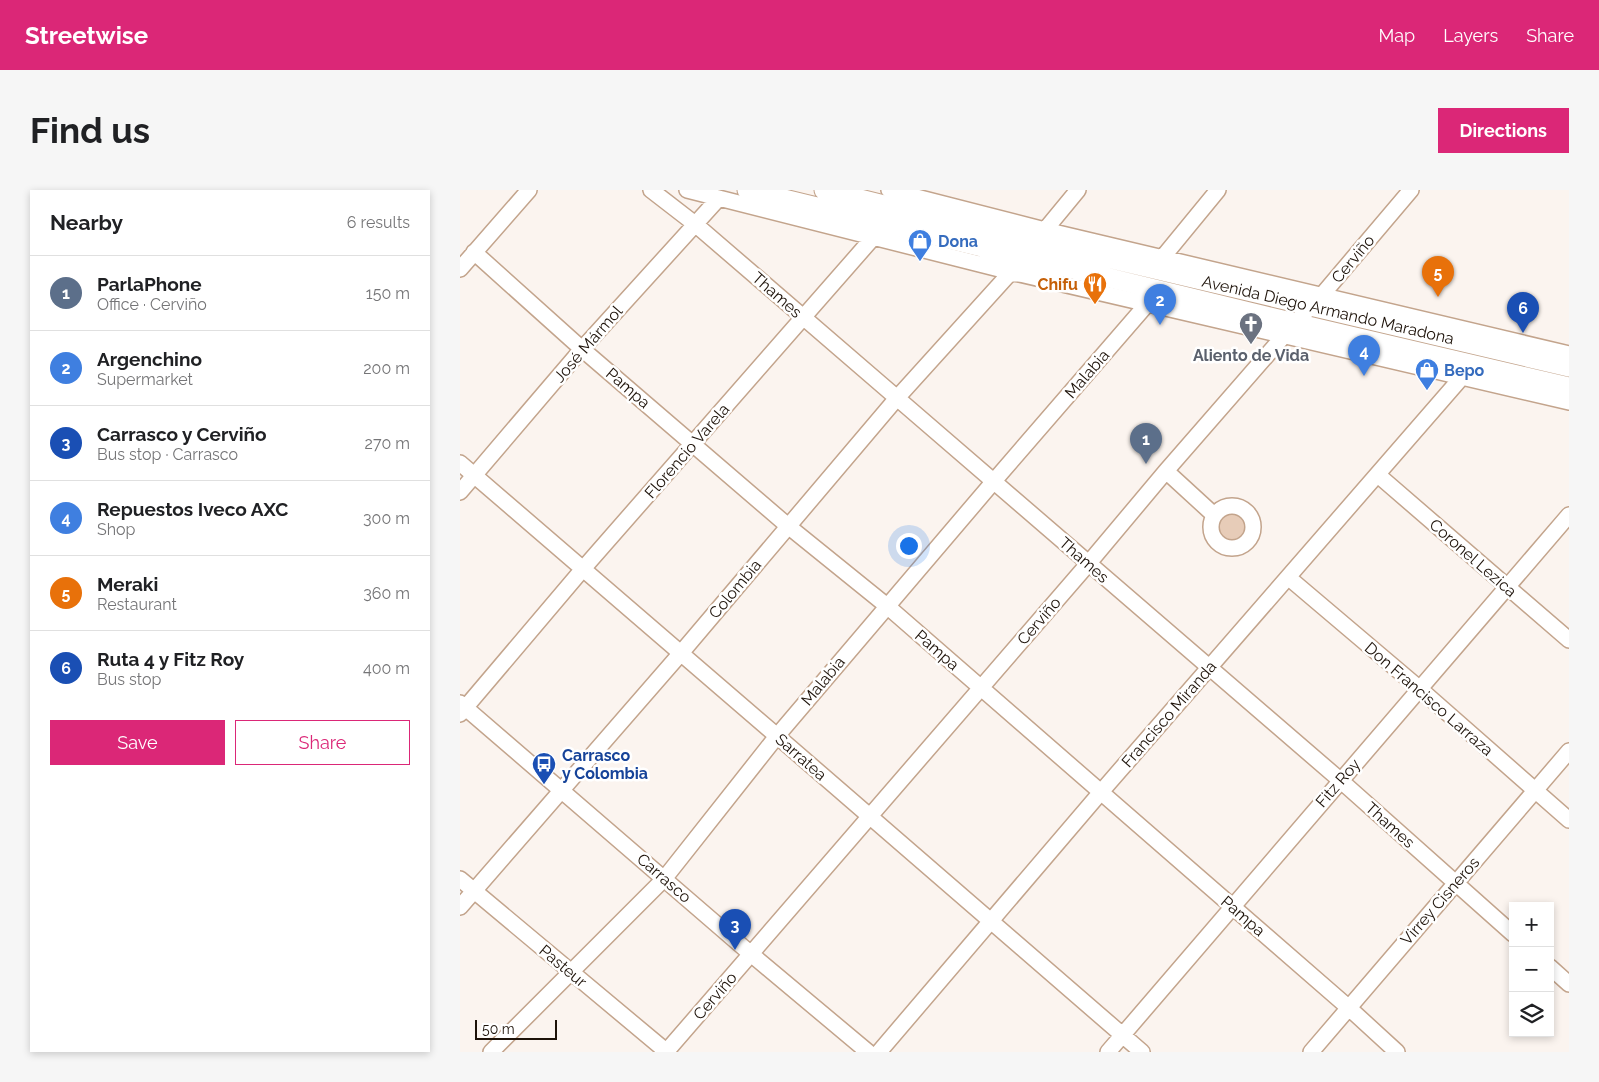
<!DOCTYPE html>
<html lang="en">
<head>
<meta charset="utf-8">
<style>
	:root { --surface:#fff; --page:#f6f6f6; --text:#202124; --muted:#757577; --line:#e0e0e0; --accent:#db2777 }
	body { margin:0; font-family:Raleway,sans-serif; background:var(--page); color:var(--text) }
	.controls { position:absolute; right:15px; bottom:15px; display:grid; overflow:hidden; border-radius:0px; box-shadow:0 2px 8px #0003 }
	.controls button { width:45px; height:45px; display:grid; place-items:center; padding:0; border:0; border-bottom:1px solid var(--line); background:var(--surface); color:var(--text); font:25px sans-serif }
	.scale { position:absolute; left:15px; bottom:12px; width:82px; box-sizing:border-box; padding-left:5px; border:2px solid #1d1209; border-top:0; font-size:14px; line-height:18px; white-space:nowrap; color:#1d1209; -webkit-text-stroke:4px #fff; paint-order:stroke }
	.you { position:absolute; left:448px; top:355px; width:18px; height:18px; margin:-12px; border:4px solid #fff; border-radius:50%; background:#1a73e8; box-shadow:0 0 0 8px #1a73e833 }
	.badge { display:grid; place-items:center; width:32px; height:32px; border-radius:50%; background:var(--accent); color:#fff; font-size:16px; font-weight:700 }
	.pin { position:absolute; translate:-50% -41px; filter:drop-shadow(0 1px 2px #0008) }
	.pin::after { content:''; position:absolute; top:26px; width:18px; height:15px; background:inherit; clip-path:polygon(0 0,100% 0,50% 100%) }
	.list { margin:0; padding:0; list-style:none }
	h2 { display:flex; justify-content:space-between; align-items:center; height:65px; margin:0; padding:0 20px; font-size:21px }
	h2 small { font-size:16px; font-weight:400; color:var(--muted) }
	.list li { display:grid; grid-template-columns:32px 1fr auto; gap:15px; align-items:center; box-sizing:border-box; height:75px; padding:0 20px; border-top:1px solid var(--line) }
	.list b { display:block; font-size:19px; white-space:nowrap }
	.list p { margin:0; font-size:16px; white-space:nowrap; color:var(--muted) }
	.list em { font-size:16px; font-style:normal; color:var(--muted) }
	.actions { display:flex; gap:10px; padding:15px 20px }
	.actions a { flex:1; padding:11px 0; border:1px solid var(--accent); border-radius:0px; text-align:center; font-size:18px; color:var(--accent) }
	.actions .main { background:var(--accent); color:#fff }
	.icon { flex:none; width:28px; height:28px; fill:none; stroke:currentColor; stroke-width:2; stroke-linecap:round; stroke-linejoin:round }
	.map { position:relative; flex:none; width:1109px; height:862px; overflow:hidden; border-radius:0px }
	header { display:flex; align-items:center; gap:30px; box-sizing:border-box; height:70px; padding:0 25px; background:var(--accent); color:#fff }
	header strong { font-size:24px }
	nav { display:flex; gap:28px; margin-inline-start:auto; font-size:18px }
	.intro { display:flex; align-items:center; justify-content:space-between; box-sizing:border-box; height:120px; padding:0 30px }
	h1 { margin:0; font-size:35px }
	.button { padding:12px 22px; border-radius:0px; background:var(--accent); color:#fff; font-size:18px; font-weight:700 }
	main { display:flex; gap:30px; padding:0 30px }
	aside { flex:1; background:var(--surface); border-radius:0px; box-shadow:0 2px 8px #0003 }
	.map>svg:first-child { display:block }
	.green { fill:#e7ccb8 }
	.lines { fill:none; stroke-linecap:round; stroke-linejoin:round }
	.minor-casing { stroke:#c3a48c; stroke-width:18 }
	.major-casing { stroke:#c3a48c; stroke-width:21 }
	.minor { stroke:#fff; stroke-width:15 }
	.major { stroke:#fff; stroke-width:19 }
	.labels { text-anchor:middle; dominant-baseline:central; stroke-width:5; stroke-linejoin:round; paint-order:stroke }
	.shop-label { font-size:16px; font-weight:bold; fill:#366cbe; stroke:#fff; text-anchor:start }
	.street-label { font-size:16px; fill:#1d1209; stroke:#fff }
	.food-label { font-size:16px; font-weight:bold; fill:#c56008; stroke:#fff; text-anchor:end }
	.worship-label { font-size:16px; font-weight:bold; fill:#5b616d; stroke:#fff }
	.transit-label { font-size:16px; font-weight:bold; fill:#164399; stroke:#fff; text-anchor:start }
</style>
</head>
<body>
<header>
<strong>Streetwise</strong>
<nav><a>Map</a><a>Layers</a><a>Share</a></nav>
</header>
<div class="intro"><h1>Find us</h1><a class="button">Directions</a></div>
<main>
<aside>
<h2>Nearby<small>6 results</small></h2>
<ul class="list">
<li><span class="badge" style="background:#5c6f8a">1</span><div><b>ParlaPhone</b><p>Office · Cerviño</p></div><em>150 m</em></li>
<li><span class="badge" style="background:#3f7fe0">2</span><div><b>Argenchino</b><p>Supermarket</p></div><em>200 m</em></li>
<li><span class="badge" style="background:#1a4fb4">3</span><div><b>Carrasco y Cerviño</b><p>Bus stop · Carrasco</p></div><em>270 m</em></li>
<li><span class="badge" style="background:#3f7fe0">4</span><div><b>Repuestos Iveco AXC</b><p>Shop</p></div><em>300 m</em></li>
<li><span class="badge" style="background:#e8710a">5</span><div><b>Meraki</b><p>Restaurant</p></div><em>360 m</em></li>
<li><span class="badge" style="background:#1a4fb4">6</span><div><b>Ruta 4 y Fitz Roy</b><p>Bus stop</p></div><em>400 m</em></li>
</ul>
<div class="actions"><a class="main">Save</a><a>Share</a></div>
</aside>
<div class="map">
<svg width="1109" height="862" viewBox="0 0 1109 862">
	<rect width="100%" height="100%" fill="#fbf4ef"/>
	<path class="green" d="M861,129l9,1 239,58 -243,-55z
		M758 338a14 14 0 1 1 28 0a14 14 0 1 1-28 0Z"/>
	<g class="lines">
		<g class="minor-casing">
			<path id="minor" d="M191,0l44,34 202,174 443,382 173,154
				M227,0l324,82 558,130
				M429,0l156,40 524,124
				M585,40l33,-40
				M14,62l108,97 206,177 99,80 462,402 48,44
				M703,67l55,-67
				M0,79l69,-79
				M0,273l317,273 365,316
				M706,281l48,44
				M918,285l191,165
				M0,302l122,-143 137,-151
				M751 337a21 21 0 1 1 42 0a21 21 0 1 1-42 0Z
				M829,388l131,111 149,131
				M0,513l291,251 117,98
				M0,524l122,-144 296,-338
				M0,689l207,173
				M0,717l221,-254 216,-255 114,-126
				M1090,777l19,17
				M31,862l173,-173 113,-143 217,-255 154,-178
				M206,862l422,-488 78,-93 129,-148 27,-28 89,-105
				M419,862l222,-260 361,-415
				M648,862l461,-537
				M851,862l258,-301"/>
		</g>
		<g class="major-casing">
			<path id="major" d="M287,0l548,133 274,64
				M364,0l76,19 669,158
				M525,59l26,23 42,-1"/>
		</g>
		<use href="#minor" class="minor"/>
		<use href="#major" class="major"/>
	</g>
	<defs>
		<g id="shop-pin" transform="scale(1.25)"><path d="M0 17L-7.5 6A9.5 9.5 0 1 1 7.5 6Z" fill="#3f7fe0" stroke="#fff"/><path d="M-5-2.5h2.3a2.7 3.5 0 0 1 5.4 0H5L5.5 6h-11ZM-1.5-2.5h3a1.5 2.3 0 0 0-3 0Z" fill="#fff"/></g>
		<g id="restaurant-pin" transform="scale(1.25)"><path d="M0 17L-7.5 6A9.5 9.5 0 1 1 7.5 6Z" fill="#e8710a" stroke="#fff"/><path d="M-5-6h1v4h1v-4h1v4h1v-4h1v5L-1.5 .5V6h-2V.5L-5-1ZM5-6V6H3V1.5H1.5Q1.5-4 5-6Z" fill="#fff"/></g>
		<g id="church-pin" transform="scale(1.25)"><path d="M0 17L-7.5 6A9.5 9.5 0 1 1 7.5 6Z" fill="#6b7280" stroke="#fff"/><path d="M-1.2-6h2.4v3.5h3.3v2.4h-3.3V6h-2.4V-.1h-3.3v-2.4h3.3Z" fill="#fff"/></g>
		<g id="bus-pin" transform="scale(1.25)"><path d="M0 17L-7.5 6A9.5 9.5 0 1 1 7.5 6Z" fill="#1a4fb4" stroke="#fff"/><path d="M-5-6H5V4H4V6H2V4H-2V6H-4V4H-5ZM-3.5-4V0h7V-4ZM-3.5 1.2v1.5H-2V1.2ZM2 1.2v1.5H3.5V1.2Z" fill="#fff"/></g>
	</defs>
	<g fill-rule="evenodd">
		<use href="#shop-pin" x="460" y="51"/>
		<use href="#restaurant-pin" x="635" y="94"/>
		<use href="#church-pin" x="791" y="134"/>
		<use href="#shop-pin" x="967" y="180"/>
		<use href="#bus-pin" x="84" y="574"/>
	</g>
	<g class="labels">
		<g class="shop-label">
			<text x="478" y="51">Dona</text>
			<text x="984" y="180">Bepo</text>
		</g>
		<g class="street-label">
			<text transform="translate(893 69) rotate(-50)">Cerviño</text>
			<text transform="translate(317 105) rotate(41)">Thames</text>
			<text transform="translate(868 120) rotate(13)">Avenida Diego Armando Maradona</text>
			<text transform="translate(128 154) rotate(-49)">José Mármol</text>
			<text transform="translate(627 184) rotate(-49)">Malabia</text>
			<text transform="translate(168 198) rotate(41)">Pampa</text>
			<text transform="translate(227 261) rotate(-49)">Florencio Varela</text>
			<text transform="translate(1013 368) rotate(41)">Coronel Lezica</text>
			<text transform="translate(624 370) rotate(41)">Thames</text>
			<text transform="translate(275 399) rotate(-50)">Colombia</text>
			<text transform="translate(579 431) rotate(-49)">Cerviño</text>
			<text transform="translate(477 460) rotate(41)">Pampa</text>
			<text transform="translate(363 491) rotate(-50)">Malabia</text>
			<text transform="translate(969 509) rotate(41)">Don Francisco Larraza</text>
			<text transform="translate(709 524) rotate(-49)">Francisco Miranda</text>
			<text transform="translate(341 567) rotate(41)">Sarratea</text>
			<text transform="translate(878 593) rotate(-49)">Fitz Roy</text>
			<text transform="translate(930 635) rotate(42)">Thames</text>
			<text transform="translate(204 688) rotate(41)">Carrasco</text>
			<text transform="translate(980 711) rotate(-49)">Virrey Cisneros</text>
			<text transform="translate(783 726) rotate(41)">Pampa</text>
			<text transform="translate(103 776) rotate(40)">Pasteur</text>
			<text transform="translate(255 806) rotate(-49)">Cerviño</text>
		</g>
		<g class="food-label">
			<text x="618" y="94">Chifu</text>
		</g>
		<g class="worship-label">
			<text x="791" y="165">Aliento de Vida</text>
		</g>
		<g class="transit-label">
			<text x="102" y="565">Carrasco<tspan x="102" dy="18">y Colombia</tspan></text>
		</g>
	</g>
</svg>
<div class="controls">
<button>+</button>
<button>−</button>
<button><svg class="icon" aria-label="layers" viewBox="0 0 24 24"><path d="M12 4l9 5-9 5-9-5zM3 14l9 5 9-5"/></svg></button>
</div>
<div class="scale">50 m</div>
<div class="you"></div>
<div class="pin badge" style="left:686px;top:274px;background:#5c6f8a">1</div>
<div class="pin badge" style="left:700px;top:135px;background:#3f7fe0">2</div>
<div class="pin badge" style="left:275px;top:760px;background:#1a4fb4">3</div>
<div class="pin badge" style="left:904px;top:186px;background:#3f7fe0">4</div>
<div class="pin badge" style="left:978px;top:107px;background:#e8710a">5</div>
<div class="pin badge" style="left:1063px;top:143px;background:#1a4fb4">6</div>
</div>
</main>
</body>
</html>
